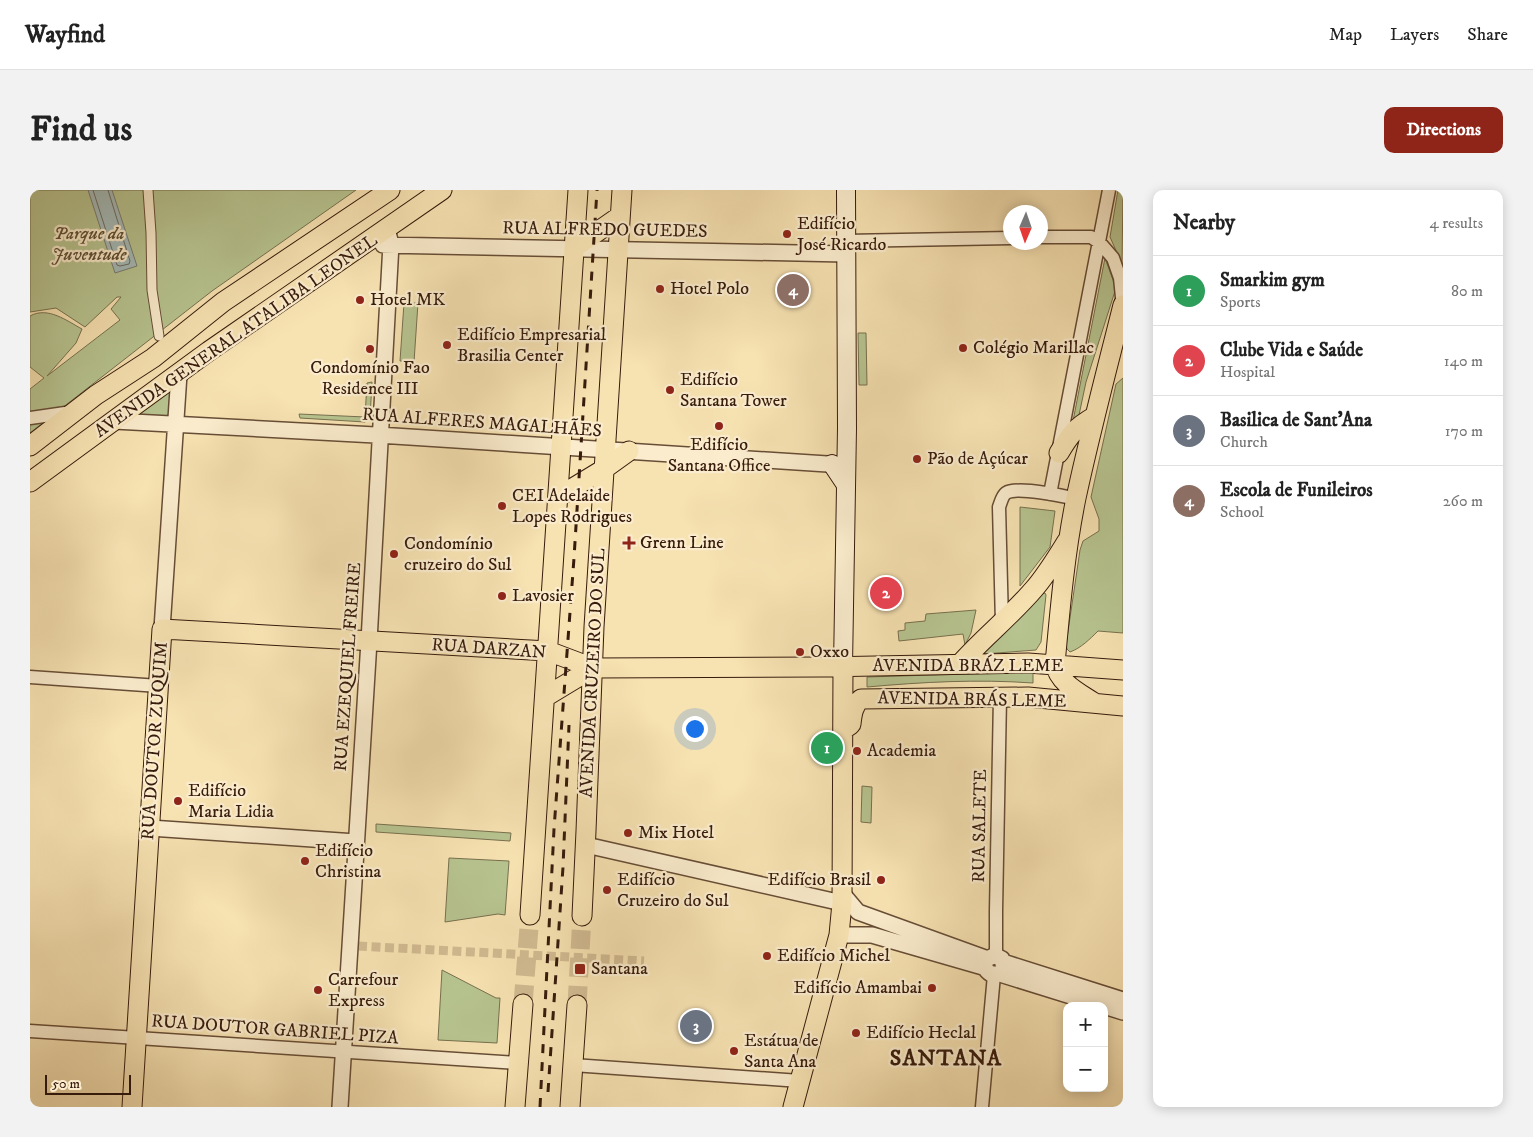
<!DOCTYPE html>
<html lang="en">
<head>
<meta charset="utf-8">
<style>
	:root { --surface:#fff; --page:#f2f2f2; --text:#222; --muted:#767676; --line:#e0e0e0; --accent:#8f2418 }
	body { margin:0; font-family:"IM FELL DW Pica",serif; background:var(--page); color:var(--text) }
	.controls { position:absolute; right:15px; bottom:15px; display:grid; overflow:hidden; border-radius:10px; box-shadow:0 2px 12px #0003 }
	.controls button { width:45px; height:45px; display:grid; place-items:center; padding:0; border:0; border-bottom:1px solid var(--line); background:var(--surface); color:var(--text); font:25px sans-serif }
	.compass { position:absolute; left:973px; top:15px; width:45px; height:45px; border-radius:50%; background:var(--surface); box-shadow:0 2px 12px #0003; rotate:182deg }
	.scale { position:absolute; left:15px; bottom:12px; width:86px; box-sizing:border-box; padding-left:5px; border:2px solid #371b0c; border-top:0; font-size:14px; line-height:18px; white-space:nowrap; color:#371b0c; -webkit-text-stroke:4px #faeccd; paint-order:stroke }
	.you { position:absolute; left:664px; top:538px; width:18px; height:18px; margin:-12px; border:4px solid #fff; border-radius:50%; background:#1a73e8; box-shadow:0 0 0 8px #1a73e833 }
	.badge { display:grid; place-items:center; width:32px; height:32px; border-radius:50%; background:var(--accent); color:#fff; font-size:16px; font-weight:700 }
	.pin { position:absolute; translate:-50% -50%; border:2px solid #fff; box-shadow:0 1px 5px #0006 }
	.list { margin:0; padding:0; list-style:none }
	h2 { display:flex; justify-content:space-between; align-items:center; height:65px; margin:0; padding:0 20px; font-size:21px }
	h2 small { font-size:16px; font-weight:400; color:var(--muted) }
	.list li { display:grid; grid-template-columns:32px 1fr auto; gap:15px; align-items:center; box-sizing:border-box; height:70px; padding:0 20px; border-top:1px solid var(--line) }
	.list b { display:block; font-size:19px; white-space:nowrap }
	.list p { margin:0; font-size:16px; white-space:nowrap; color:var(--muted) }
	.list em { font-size:16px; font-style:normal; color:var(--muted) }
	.map { position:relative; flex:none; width:1093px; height:917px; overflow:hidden; border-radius:10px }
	header { display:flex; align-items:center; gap:30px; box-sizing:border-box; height:70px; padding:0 25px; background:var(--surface); border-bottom:1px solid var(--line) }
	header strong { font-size:24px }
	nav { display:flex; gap:28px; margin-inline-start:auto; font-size:18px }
	.intro { display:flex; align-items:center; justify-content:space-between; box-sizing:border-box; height:120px; padding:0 30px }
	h1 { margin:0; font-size:35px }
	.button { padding:12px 22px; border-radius:10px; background:var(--accent); color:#fff; font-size:18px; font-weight:700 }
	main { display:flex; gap:30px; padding:0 30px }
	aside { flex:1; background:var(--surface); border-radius:10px; box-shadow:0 2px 12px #0003 }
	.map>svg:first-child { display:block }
	.green { fill:#b7c490; stroke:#77704e }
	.water { fill:#a3bab8; stroke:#787a73 }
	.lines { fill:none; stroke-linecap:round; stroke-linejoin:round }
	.shore { stroke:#6d6a62; stroke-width:1 }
	.pedestrian-tunnel { stroke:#d1ba91; stroke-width:9; stroke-dasharray:9 4.5; stroke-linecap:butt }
	.primary-tunnel { stroke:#d1ba91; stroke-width:19; stroke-dasharray:19 9; stroke-linecap:butt }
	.pedestrian-casing { stroke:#674d36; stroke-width:11 }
	.minor-casing { stroke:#674d36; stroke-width:15 }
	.tertiary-casing { stroke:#674d36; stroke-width:18 }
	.secondary-casing { stroke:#371b0c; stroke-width:20 }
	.primary-casing { stroke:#371b0c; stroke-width:21 }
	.pedestrian { stroke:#faeccd; stroke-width:9 }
	.minor { stroke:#faeccd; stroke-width:12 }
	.tertiary { stroke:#faeccd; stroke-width:15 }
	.secondary { stroke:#faeccd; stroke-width:18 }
	.primary { stroke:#f7e2b2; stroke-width:19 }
	.rail { stroke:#371b0c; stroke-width:3; stroke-dasharray:9 9; stroke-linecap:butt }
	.poi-dot { fill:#8f2418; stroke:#faeccd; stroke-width:2 }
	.labels { text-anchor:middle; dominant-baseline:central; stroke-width:4.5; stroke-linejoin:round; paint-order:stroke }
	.poi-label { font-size:18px; fill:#371b0c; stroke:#faeccd; text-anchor:start }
	.street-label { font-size:18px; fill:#371b0c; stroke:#faeccd }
	.park-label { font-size:18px; font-style:italic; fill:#5d4e34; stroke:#faeccd }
	.district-label { font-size:22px; font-weight:bold; letter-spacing:1px; fill:#371b0c; stroke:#faeccd }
</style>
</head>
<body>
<header>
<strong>Wayfind</strong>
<nav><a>Map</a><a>Layers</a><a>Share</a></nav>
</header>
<div class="intro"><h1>Find us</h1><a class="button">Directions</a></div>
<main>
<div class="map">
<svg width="1093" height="917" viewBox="0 0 1093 917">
	<rect width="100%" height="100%" fill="#f7e2b2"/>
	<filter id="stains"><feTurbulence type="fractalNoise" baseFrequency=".004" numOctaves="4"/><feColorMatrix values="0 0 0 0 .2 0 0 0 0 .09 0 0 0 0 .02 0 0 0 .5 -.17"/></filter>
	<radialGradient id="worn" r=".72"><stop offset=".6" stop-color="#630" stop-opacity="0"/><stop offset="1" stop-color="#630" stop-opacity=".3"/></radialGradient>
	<path class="green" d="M0,0h326l-144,101 -182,142v-44l14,-11 -14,-11v-51c18,-10 37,5 52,13l-6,14 -29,33 73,-56 -9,-11 10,-12h-4l-32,30 -29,-19 -26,4z
		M1088,0h5l-1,74 -12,-27z
		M1075,68l11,30 -30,94 -7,33 -6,6z
		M374,113h14l-4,59 -14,-1z
		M828,143h8l1,52h-8z
		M1093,188v255l-25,-2c-8,8 -17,17 -28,21l-3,-3 -1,-4 14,-95 3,-9 16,-10v-12l-8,-22 25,-113z
		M146,190l-2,41 -54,-2z
		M342,192l-2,36 -5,4 -65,-4 -1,-4 66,3 2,-34z
		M990,317l35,4 -5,36 -30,39z
		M1015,403l1,2 -5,47 -5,8 -52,4 -2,-1 60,-59z
		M946,420l-5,23 -6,12 -2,-11 -64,7 -1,-10 7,-1v-7l20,-2 1,-7z
		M1003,482v11c-56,-4 -110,-1 -166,4v-10z
		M832,596l10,1 -1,36 -10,-1z
		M346,634l135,9 -1,8 -134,-9z
		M419,668l60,3 -4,54 -7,-1 -53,8z
		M412,780l54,28h4l-3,45 -59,-3z"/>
	<path class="water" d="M58,0h24l25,76 -22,7z"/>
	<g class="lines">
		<path class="shore" d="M63,0l24,75 3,1 9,-2 1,-3 -22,-71"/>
		<path class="pedestrian-tunnel" d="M328,756l286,15"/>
		<path class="primary-tunnel" d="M493,814l7,-89
			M547,815l5,-89"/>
		<g class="pedestrian-casing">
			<path id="pedestrian" d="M118,0l3,43 1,57 7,46"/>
		</g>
		<g class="minor-casing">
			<path id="minor" d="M1011,47h50l9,6 13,15 7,20 3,29
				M816,51l165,-3
				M0,228l42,-6
				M1020,304l59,-304
				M972,433l-3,-116c2,-5 3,-11 7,-14 11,-7 57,3 70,6
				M0,487l129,9
				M966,766v-45l4,-214
				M0,841l489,32
				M543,875l227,16
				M952,917l12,-132"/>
		</g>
		<g class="tertiary-casing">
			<path id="tertiary" d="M353,55l463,9
				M84,231l280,15 449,29
				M132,439l17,-255
				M120,638l206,14
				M556,655l256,58
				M812,703l16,19 130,47
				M809,745h33l111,32
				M973,772l120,38
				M970,784l4,-6 -2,-9 -6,-3c-12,1 -16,11 -5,18h9l103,32
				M1074,816l19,6
				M310,917l29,-466 22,-397 -4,-15"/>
		</g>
		<g class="secondary-casing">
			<path id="secondary" d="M802,274l14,21
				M813,476l4,-238 -1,-238"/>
		</g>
		<g class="primary-casing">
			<path id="primary" d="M544,58l46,-32
				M0,256l66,-51 57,-37 70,-56 167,-112
				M1029,263c12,-20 16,-25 36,-37
				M0,292l179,-131 233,-161
				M528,307l46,-28 25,-18
				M930,474c23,-26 51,-48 74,-75 13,-15 23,-32 33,-48
				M515,507l48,-29
				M1063,512c-15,-10 -34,-19 -38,-38 5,-55 10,-112 21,-166 14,-65 31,-129 47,-193
				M819,536l2,-2c1,-9 2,-19 10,-25l167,-2 95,9
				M500,725l48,-725
				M552,726l4,-85 8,-204 28,-437
				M102,917l30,-478 386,22 45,17 230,-1 205,-4 95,7
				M485,917l8,-103
				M540,917l7,-102
				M763,917l46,-172 3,-32 1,-237"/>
		</g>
		<use href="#pedestrian" class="pedestrian"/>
		<use href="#minor" class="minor"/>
		<use href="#tertiary" class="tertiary"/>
		<use href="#secondary" class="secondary"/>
		<use href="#primary" class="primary"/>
		<path class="rail" d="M518,902l15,-225 6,-142
			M510,917l14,-278 20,-271 23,-368"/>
	</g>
	<g class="poi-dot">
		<circle cx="757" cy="44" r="5"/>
		<circle cx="630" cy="99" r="5"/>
		<circle cx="330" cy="110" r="5"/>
		<circle cx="417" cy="155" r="5"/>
		<circle cx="933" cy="158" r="5"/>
		<circle cx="340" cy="159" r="5"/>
		<circle cx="640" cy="200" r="5"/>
		<circle cx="689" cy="236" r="5"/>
		<circle cx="887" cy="269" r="5"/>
		<circle cx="472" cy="316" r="5"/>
		<path d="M596.5 345.5h5v5h5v5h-5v5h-5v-5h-5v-5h5z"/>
		<circle cx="364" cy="364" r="5"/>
		<circle cx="472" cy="406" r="5"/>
		<circle cx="770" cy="462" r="5"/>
		<circle cx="827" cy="561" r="5"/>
		<circle cx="148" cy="611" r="5"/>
		<circle cx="598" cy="643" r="5"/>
		<circle cx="275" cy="671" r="5"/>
		<circle cx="851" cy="690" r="5"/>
		<circle cx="577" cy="700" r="5"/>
		<circle cx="737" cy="766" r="5"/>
		<rect x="544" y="773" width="12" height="12" rx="2.5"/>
		<circle cx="902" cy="798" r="5"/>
		<circle cx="288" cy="800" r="5"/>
		<circle cx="826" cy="843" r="5"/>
		<circle cx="704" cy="861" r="5"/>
	</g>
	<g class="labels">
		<g class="poi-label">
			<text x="767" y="34">Edifício<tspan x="767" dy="21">José Ricardo</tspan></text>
			<text x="640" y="99">Hotel Polo</text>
			<text x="340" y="110">Hotel MK</text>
			<text x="427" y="145">Edifício Empresarial<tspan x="427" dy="21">Brasilia Center</tspan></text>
			<text x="943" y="158">Colégio Marillac</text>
			<text x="340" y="178" text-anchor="middle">Condomínio Fao<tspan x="340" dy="21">Residence III</tspan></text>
			<text x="650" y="190">Edifício<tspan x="650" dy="21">Santana Tower</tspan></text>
			<text x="689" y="255" text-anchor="middle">Edifício<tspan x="689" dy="21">Santana Office</tspan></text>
			<text x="897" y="269">Pão de Açúcar</text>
			<text x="482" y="306">CEI Adelaide<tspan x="482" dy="21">Lopes Rodrigues</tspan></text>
			<text x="610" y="353">Grenn Line</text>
			<text x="374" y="354">Condomínio<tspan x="374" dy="21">cruzeiro do Sul</tspan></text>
			<text x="482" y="406">Lavosier</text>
			<text x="780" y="462">Oxxo</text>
			<text x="837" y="561">Academia</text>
			<text x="158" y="601">Edifício<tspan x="158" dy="21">Maria Lidia</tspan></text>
			<text x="608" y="643">Mix Hotel</text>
			<text x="285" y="661">Edifício<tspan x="285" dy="21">Christina</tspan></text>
			<text x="587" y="690">Edifício<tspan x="587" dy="21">Cruzeiro do Sul</tspan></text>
			<text x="841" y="690" text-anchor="end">Edifício Brasil</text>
			<text x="747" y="766">Edifício Michel</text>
			<text x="561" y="779">Santana</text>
			<text x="298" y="790">Carrefour<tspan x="298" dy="21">Express</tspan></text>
			<text x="892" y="798" text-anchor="end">Edifício Amambai</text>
			<text x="836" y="843">Edifício Heclal</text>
			<text x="714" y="851">Estátua de<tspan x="714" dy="21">Santa Ana</tspan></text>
		</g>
		<g class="street-label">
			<text transform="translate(575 40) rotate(1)">RUA ALFREDO GUEDES</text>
			<text transform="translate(206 146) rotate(-35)">AVENIDA GENERAL ATALIBA LEONEL</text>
			<text transform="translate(452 233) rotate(4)">RUA ALFERES MAGALHÃES</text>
			<text transform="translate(459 459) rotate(4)">RUA DARZAN</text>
			<text x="938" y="476">AVENIDA BRÁZ LEME</text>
			<text transform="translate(318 477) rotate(-86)">RUA EZEQUIEL FREIRE</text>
			<text transform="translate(563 483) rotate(-87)">AVENIDA CRUZEIRO DO SUL</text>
			<text transform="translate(942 510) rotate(1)">AVENIDA BRÁS LEME</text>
			<text transform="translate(125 551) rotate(-86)">RUA DOUTOR ZUQUIM</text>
			<text transform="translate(950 636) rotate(-89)">RUA SALETE</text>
			<text transform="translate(245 840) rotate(4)">RUA DOUTOR GABRIEL PIZA</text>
		</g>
		<g class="park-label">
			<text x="59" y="44">Parque da<tspan x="59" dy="21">Juventude</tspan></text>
		</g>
		<g class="district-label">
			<text x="916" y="868">SANTANA</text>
		</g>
	</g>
	<rect width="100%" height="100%" filter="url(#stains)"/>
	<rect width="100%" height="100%" fill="url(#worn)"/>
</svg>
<div class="controls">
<button>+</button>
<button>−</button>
</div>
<svg class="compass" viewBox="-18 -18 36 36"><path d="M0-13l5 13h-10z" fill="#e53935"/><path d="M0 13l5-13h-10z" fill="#767676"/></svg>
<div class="scale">50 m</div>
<div class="you"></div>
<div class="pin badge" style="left:797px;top:558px;background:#2e9e5b">1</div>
<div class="pin badge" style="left:856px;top:403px;background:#e0444e">2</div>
<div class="pin badge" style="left:666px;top:836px;background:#6b7280">3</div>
<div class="pin badge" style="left:763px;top:100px;background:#8d6e63">4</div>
</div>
<aside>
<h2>Nearby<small>4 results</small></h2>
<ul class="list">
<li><span class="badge" style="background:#2e9e5b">1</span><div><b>Smarkim gym</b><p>Sports</p></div><em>80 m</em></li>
<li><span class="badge" style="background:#e0444e">2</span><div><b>Clube Vida e Saúde</b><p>Hospital</p></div><em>140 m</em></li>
<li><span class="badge" style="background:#6b7280">3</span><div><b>Basilica de Sant'Ana</b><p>Church</p></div><em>170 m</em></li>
<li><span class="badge" style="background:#8d6e63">4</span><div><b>Escola de Funileiros</b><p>School</p></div><em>260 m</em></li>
</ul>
</aside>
</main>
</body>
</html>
